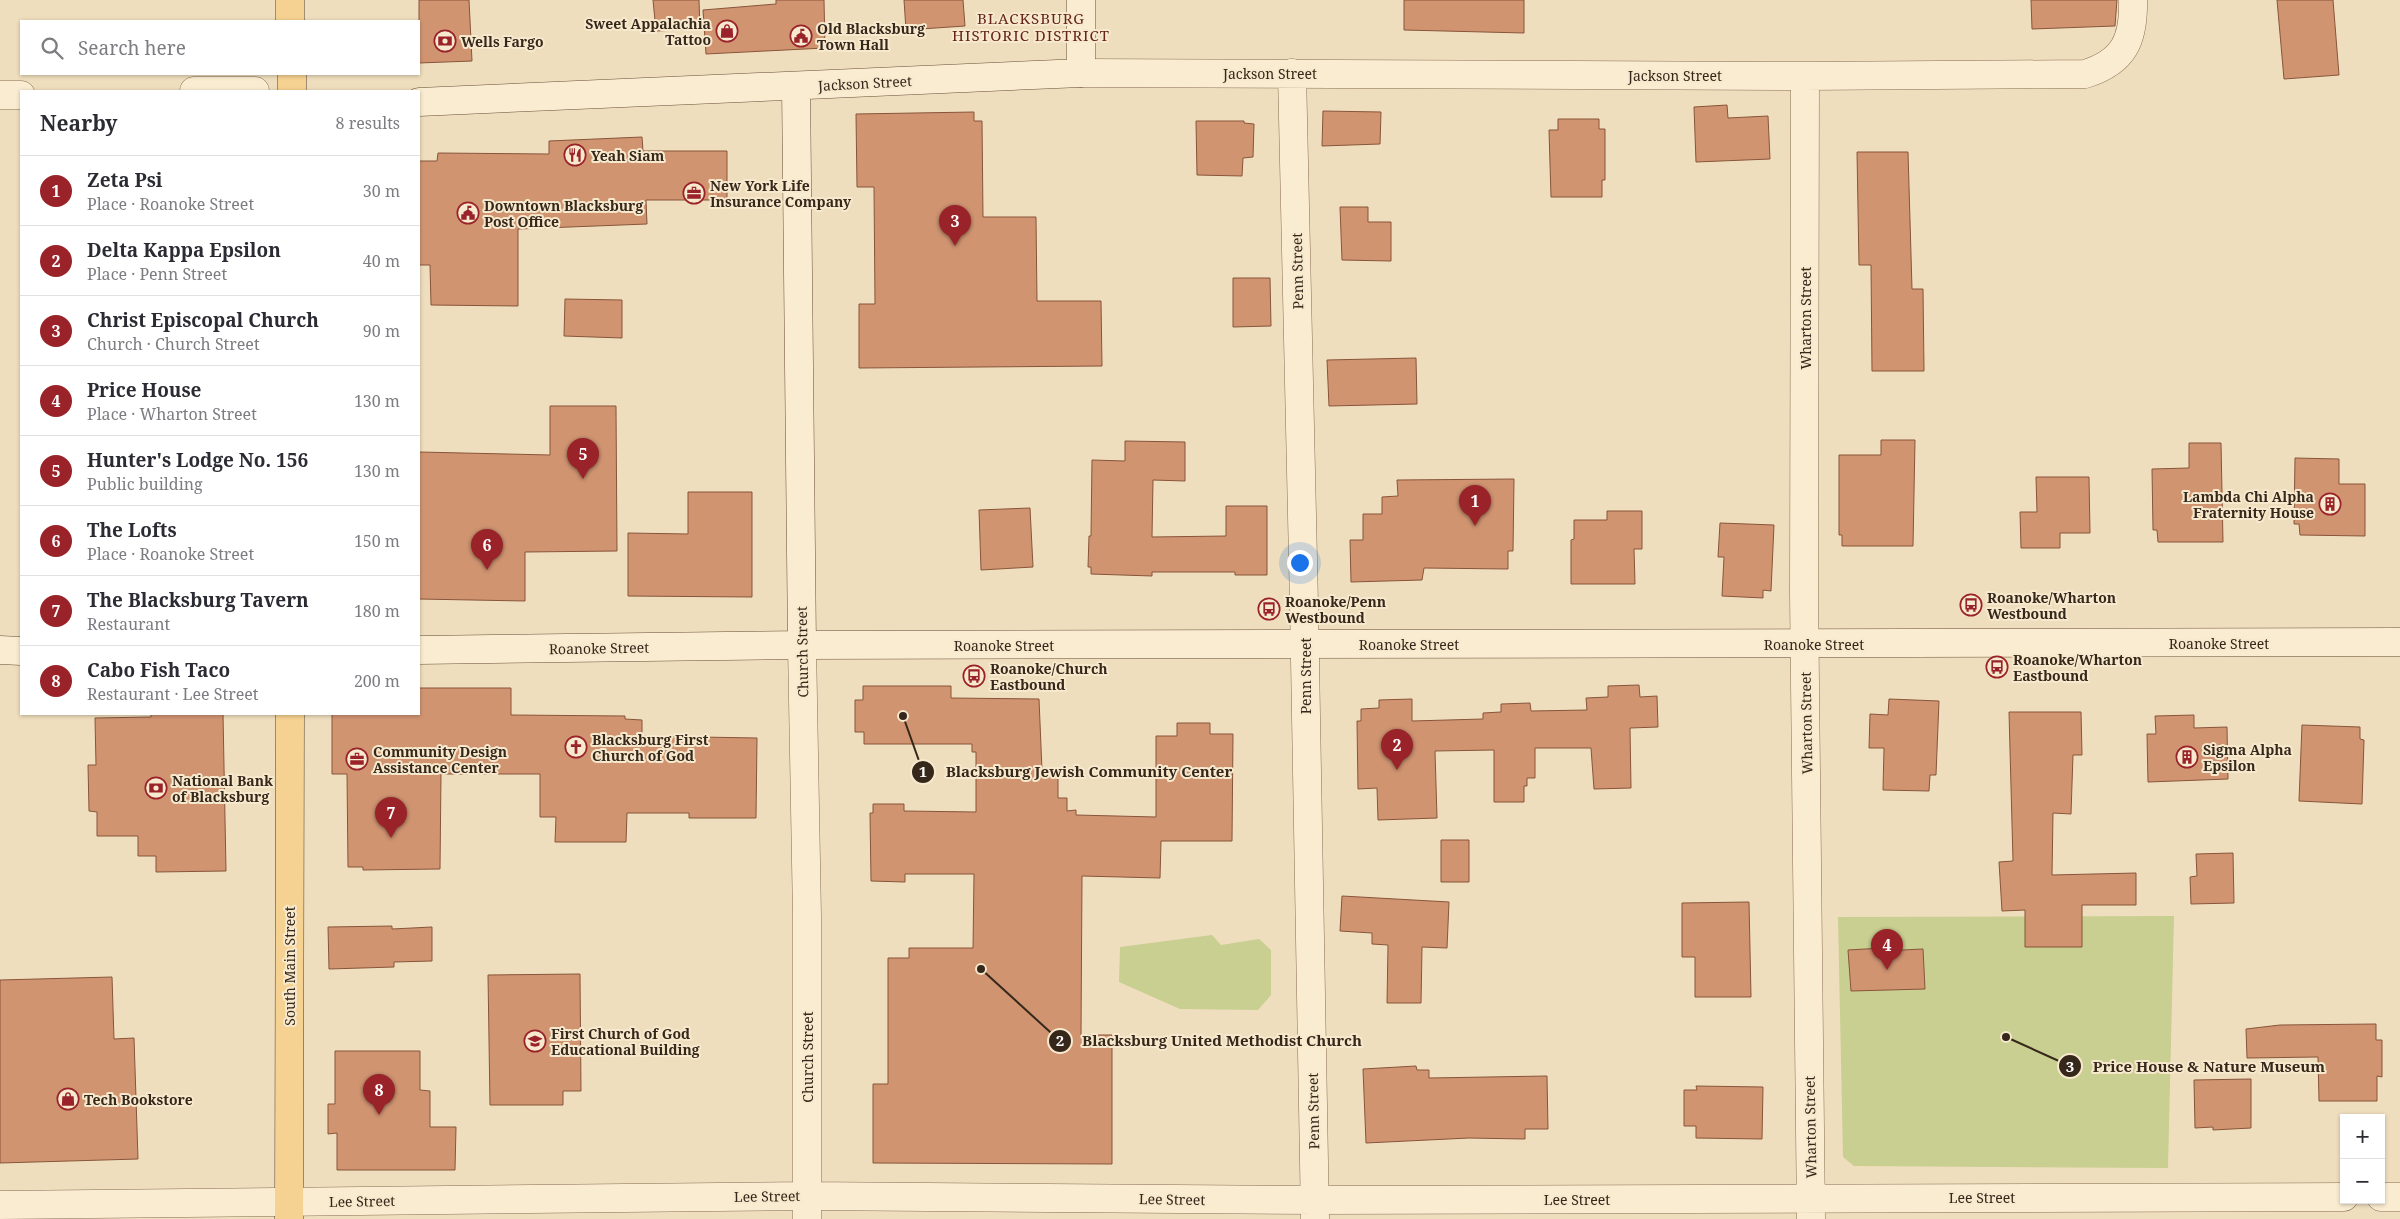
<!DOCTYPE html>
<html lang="en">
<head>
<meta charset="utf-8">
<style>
	:root { --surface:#fff; --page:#f7f7f7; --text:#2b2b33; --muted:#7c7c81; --line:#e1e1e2; --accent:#992329 }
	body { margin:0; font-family:"Noto Serif",serif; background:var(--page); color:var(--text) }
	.controls { position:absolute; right:15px; bottom:15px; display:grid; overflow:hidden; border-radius:0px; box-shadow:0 1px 4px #0004 }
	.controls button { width:45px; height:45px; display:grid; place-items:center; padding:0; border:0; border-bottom:1px solid var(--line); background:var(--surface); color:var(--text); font:25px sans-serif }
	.you { position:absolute; left:1299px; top:562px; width:18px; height:18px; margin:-12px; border:4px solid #fff; border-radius:50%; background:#1a73e8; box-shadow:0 0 0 8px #1a73e833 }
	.badge { display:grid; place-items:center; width:32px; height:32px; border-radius:50%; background:var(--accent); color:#fff; font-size:16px; font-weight:700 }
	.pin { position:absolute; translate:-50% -41px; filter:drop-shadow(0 1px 2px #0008) }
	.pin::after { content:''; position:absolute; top:26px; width:18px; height:15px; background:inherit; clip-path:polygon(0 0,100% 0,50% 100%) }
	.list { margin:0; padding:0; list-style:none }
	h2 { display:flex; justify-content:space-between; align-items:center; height:65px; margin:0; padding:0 20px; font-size:21px }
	h2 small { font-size:16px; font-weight:400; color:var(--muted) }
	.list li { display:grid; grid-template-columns:32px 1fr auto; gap:15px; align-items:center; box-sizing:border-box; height:70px; padding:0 20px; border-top:1px solid var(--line) }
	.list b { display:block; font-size:19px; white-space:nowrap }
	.list p { margin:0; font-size:16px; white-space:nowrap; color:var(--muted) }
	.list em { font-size:16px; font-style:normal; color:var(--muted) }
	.icon { flex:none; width:28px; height:28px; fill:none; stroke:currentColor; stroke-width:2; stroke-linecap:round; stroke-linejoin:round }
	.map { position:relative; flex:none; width:2400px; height:1219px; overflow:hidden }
	.search { position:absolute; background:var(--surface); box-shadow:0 1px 4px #0004; left:20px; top:20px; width:400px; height:55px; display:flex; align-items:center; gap:12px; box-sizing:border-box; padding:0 18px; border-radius:0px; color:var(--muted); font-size:19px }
	.panel { position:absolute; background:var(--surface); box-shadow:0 1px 4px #0004; left:20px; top:90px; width:400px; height:625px; border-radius:0px }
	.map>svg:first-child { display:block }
	.green { fill:#c9ce91 }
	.building { fill:#d09471; stroke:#88553a }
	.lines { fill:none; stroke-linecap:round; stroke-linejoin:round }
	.street-casing { stroke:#886e55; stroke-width:29 }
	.secondary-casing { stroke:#694f39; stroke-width:29 }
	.primary-casing { stroke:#553c2a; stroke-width:29 }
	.street { stroke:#faecd0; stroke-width:28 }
	.secondary { stroke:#faecd0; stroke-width:28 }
	.primary { stroke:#f6d292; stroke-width:28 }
	.labels { text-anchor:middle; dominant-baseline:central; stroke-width:4; stroke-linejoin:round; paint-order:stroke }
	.poi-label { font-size:14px; font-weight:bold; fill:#36271b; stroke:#f7e9cd; text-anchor:start }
	.street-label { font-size:14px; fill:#36271b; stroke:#f7e9cd }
	.neighbourhood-label { font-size:15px; letter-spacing:1px; fill:#652518; stroke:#f7e9cd }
	.leader { fill:none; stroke:#36271b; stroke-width:2 }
	.callout-dot { fill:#36271b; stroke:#f7e9cd; stroke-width:2 }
	.mark-label { font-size:15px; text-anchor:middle; font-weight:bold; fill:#fff }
	.callout-label { font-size:15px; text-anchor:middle; font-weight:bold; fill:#36271b; stroke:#f7e9cd; stroke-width:4; stroke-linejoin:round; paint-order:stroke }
</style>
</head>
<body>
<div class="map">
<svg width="2400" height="1219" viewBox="0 0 2400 1219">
	<rect width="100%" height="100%" fill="#efdebd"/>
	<path class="green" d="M2174,916l-6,252 -314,-2 -11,-9 -5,-240z
		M1212,935l9,10 38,-6 12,11v45l-13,15 -78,-1 -61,-27 1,-35z"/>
	<path class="building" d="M419,0h50l3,61 -53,2z
		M653,0h46l1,29 -44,2z
		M776,0h48l1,48 -119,6 -3,-44 73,-6z
		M904,0h59l2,26 -59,4z
		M1404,0h120v33l-120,-3z
		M2031,0h86l-2,26 -83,3z
		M2277,0h56l6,75 -55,4z
		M1727,105l1,13 40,-2 2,43 -74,3 -2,-55z
		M1323,111l58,1 -1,32 -58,2z
		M974,112v9h8l1,96h53l1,84h64l1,65 -243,2v-64h16l-1,-117h-17l-1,-73z
		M1558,119h41v10h6v51h-3v17h-51l-2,-67h9z
		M1196,121h48v2l10,1 -1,33 -10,1 -1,18 -45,-1z
		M642,137l1,14h84v49h-81l1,24 -129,5v77l-87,-1 -1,-40h-11v-104h18l1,-8 111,1v-13z
		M1857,152h51l4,137h11l1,82h-52l-1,-106h-12z
		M1340,207h28v15h23v39l-49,-1z
		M1233,278h37l1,48 -38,1z
		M565,299l57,1v38l-58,-2z
		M1416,358l1,46 -88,2 -2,-46z
		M550,406h66l1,145 -92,1v49l-106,-2v-147l131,3z
		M1881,440h34l-2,106h-71v-11h-3v-80h42z
		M1125,441l60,1v39l-32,-1 -1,57 74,-1v-30h41v69h-32v-3h-83v4l-61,-2v-7h-3l1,-31h2l1,-76 33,1z
		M2189,443h32l2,99h-65l-1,-12h-4l-1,-61 37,-1z
		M2295,458l44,1v25h26v52l-65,-1 -1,-11h-5z
		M2036,477h53l1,56h-30v15h-39l-1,-36h17z
		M1514,479l-1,72h-5v18l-84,-1 -2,12 -71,2 -1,-42h13v-26h19v-17l16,-1 -1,-16z
		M688,492h64v105l-124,-1v-63l60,1z
		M1030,508l3,59 -52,3 -2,-60z
		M1607,511h35v38h-8l1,35h-64v-44l3,-1v-19h33z
		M1720,523l54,2 -3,66 -8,-1v8l-41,-2 2,-39h-6z
		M1639,685l1,12 17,-1 1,31 -28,1 1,60 -37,1 -3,-41h-56v30h-8v8h-3v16h-30v-52l-59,1 2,67 -59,2 -1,-32 -19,1 -1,-68h4v-12l18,-1v-8l33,-1v22l71,-2v-6l18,-1v-8l29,-1 1,8 56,-1 -1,-12 22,-1v-11z
		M863,686h88v12l88,1 3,71h16v28h9v13l9,-1v5l80,2v-81h21v-13h33v11h23l-1,107h-71l-1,37 -78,-2 -1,159h31v129l-239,-1v-79h15v-126h21v-10h64l1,-74h-69v8l-34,-1 -1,-68h3v-9h31v7l72,1v-60h-4v-8h-108v-12h-9v-32h8z
		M419,688h92v27l114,1v3l17,1v16l115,2 -1,80h-67v-5h-62l-1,29h-71l1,-25h-16v-43h-99l-1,95 -77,1v-3h-15l-1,-93h-15v-60h87z
		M1889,699l50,2 -3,74h-6l-1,16 -46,-1 1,-42h-15l1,-34 18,1z
		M2009,712h72l1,43h-9l-2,59 -18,-1 -1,62 84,-2v32h-54v42h-57v-37l-23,1 -3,-49 14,-1z
		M151,714h72l3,157 -70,1v-16h-18v-20h-41v-24l-8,-1 -1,-46h8l-1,-47 56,-1z
		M2194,715v13l33,-1 1,52 -80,3 -1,-48h9l-1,-18z
		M2302,725l58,2v12l4,1 -2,64 -63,-3z
		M1441,840h28v42h-28z
		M2233,853l1,50 -43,1 -1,-27 7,-1 -1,-22z
		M1342,896l107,6 -2,46 -25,-1 -1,56h-34l1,-58 -16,-1v-11l-32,-2z
		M1749,902l2,95h-56v-40h-13v-54z
		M392,926v3l40,-2v34l-38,1v5l-65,2 -1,-42z
		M1883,948v3l40,-2 2,40 -74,2 -3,-41z
		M580,974l1,117h-18v14h-73l-2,-130z
		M112,977l2,62 20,-1 4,121 -138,4v-183z
		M2376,1024v16h6v37l-5,-1v25h-58l-1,-44 -71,1 -1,-29 34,-4z
		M335,1051h85v39l10,1v36h26l-1,43h-118v-37l-9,1v-30h7z
		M1416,1066l1,4h12v8l118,-2 1,53h-23v10l-56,-1 -103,5 -3,-74z
		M2251,1079v49l-38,2v-3l-18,1 -1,-48z
		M1696,1086l67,1 -1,52 -66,-1v-12h-12v-36h13z"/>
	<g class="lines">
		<g class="street-casing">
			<path id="street" d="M1081,73l724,3 280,-2c39,-12 49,-34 48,-74
				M1292,73l12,531 11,614
				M1805,76l-1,518 7,625
				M194,91h61
				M0,95h21
				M802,645l5,271v303
				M2381,1197h19
				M0,1205l806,-9 509,4 1029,-3"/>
		</g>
		<g class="secondary-casing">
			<path id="secondary" d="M796,86l6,559
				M419,102l662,-29v-73
				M0,650l21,1
				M419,650l383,-5 1598,-3"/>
		</g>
		<g class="primary-casing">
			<path id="primary" d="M290,0v21
				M292,74v17
				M289,1219l1,-505"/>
		</g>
		<use href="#street" class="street"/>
		<use href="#secondary" class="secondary"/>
		<use href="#primary" class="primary"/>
	</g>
	<defs>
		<g id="shop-ring" transform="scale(1.125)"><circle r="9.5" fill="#f7e9cd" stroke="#992329" stroke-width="1.5"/><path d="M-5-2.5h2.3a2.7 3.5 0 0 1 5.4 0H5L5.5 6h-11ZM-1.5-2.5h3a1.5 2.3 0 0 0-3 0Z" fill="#992329"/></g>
		<g id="civic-ring" transform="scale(1.125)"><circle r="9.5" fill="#f7e9cd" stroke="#992329" stroke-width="1.5"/><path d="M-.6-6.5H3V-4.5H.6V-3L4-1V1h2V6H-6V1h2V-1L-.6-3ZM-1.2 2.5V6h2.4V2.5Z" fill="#992329"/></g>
		<g id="bank-ring" transform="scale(1.125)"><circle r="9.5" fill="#f7e9cd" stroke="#992329" stroke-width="1.5"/><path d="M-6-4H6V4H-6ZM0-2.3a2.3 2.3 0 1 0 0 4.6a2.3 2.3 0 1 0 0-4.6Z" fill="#992329"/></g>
		<g id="restaurant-ring" transform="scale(1.125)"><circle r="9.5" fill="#f7e9cd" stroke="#992329" stroke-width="1.5"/><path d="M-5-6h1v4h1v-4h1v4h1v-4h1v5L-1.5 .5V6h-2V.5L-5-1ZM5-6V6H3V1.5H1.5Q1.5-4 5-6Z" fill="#992329"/></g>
		<g id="office-ring" transform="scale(1.125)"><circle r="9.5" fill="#f7e9cd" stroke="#992329" stroke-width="1.5"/><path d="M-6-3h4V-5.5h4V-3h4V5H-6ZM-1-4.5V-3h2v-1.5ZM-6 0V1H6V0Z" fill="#992329"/></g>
		<g id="building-ring" transform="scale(1.125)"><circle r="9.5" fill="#f7e9cd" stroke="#992329" stroke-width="1.5"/><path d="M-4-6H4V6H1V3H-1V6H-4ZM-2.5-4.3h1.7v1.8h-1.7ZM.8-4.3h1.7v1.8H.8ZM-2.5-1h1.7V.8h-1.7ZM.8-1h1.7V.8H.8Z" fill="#992329"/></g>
		<g id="bus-ring" transform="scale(1.125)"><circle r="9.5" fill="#f7e9cd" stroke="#992329" stroke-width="1.5"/><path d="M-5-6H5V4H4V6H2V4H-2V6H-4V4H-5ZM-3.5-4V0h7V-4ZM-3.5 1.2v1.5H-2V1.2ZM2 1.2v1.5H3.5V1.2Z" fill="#992329"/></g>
		<g id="church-ring" transform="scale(1.125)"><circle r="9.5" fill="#f7e9cd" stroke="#992329" stroke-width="1.5"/><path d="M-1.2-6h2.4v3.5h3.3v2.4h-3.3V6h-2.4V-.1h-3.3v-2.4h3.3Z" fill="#992329"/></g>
		<g id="school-ring" transform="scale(1.125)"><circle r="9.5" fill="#f7e9cd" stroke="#992329" stroke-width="1.5"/><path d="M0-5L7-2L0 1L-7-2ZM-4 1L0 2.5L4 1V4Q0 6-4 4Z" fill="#992329"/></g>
	</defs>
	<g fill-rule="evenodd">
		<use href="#shop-ring" x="727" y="31"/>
		<use href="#civic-ring" x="801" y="36"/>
		<use href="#bank-ring" x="445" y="41"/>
		<use href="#restaurant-ring" x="575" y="155"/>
		<use href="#office-ring" x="694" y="193"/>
		<use href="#civic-ring" x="468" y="213"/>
		<use href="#building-ring" x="2330" y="504"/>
		<use href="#bus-ring" x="1971" y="605"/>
		<use href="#bus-ring" x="1269" y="609"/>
		<use href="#bus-ring" x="1997" y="667"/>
		<use href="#bus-ring" x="974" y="676"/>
		<use href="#church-ring" x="576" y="747"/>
		<use href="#building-ring" x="2187" y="757"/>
		<use href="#office-ring" x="357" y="759"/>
		<use href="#bank-ring" x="156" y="788"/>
		<use href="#school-ring" x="535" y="1041"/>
		<use href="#shop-ring" x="68" y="1099"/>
	</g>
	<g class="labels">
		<g class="poi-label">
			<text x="711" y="23" text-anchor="end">Sweet Appalachia<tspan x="711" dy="16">Tattoo</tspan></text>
			<text x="817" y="28">Old Blacksburg<tspan x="817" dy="16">Town Hall</tspan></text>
			<text x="461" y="41">Wells Fargo</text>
			<text x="591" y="155">Yeah Siam</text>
			<text x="710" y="185">New York Life<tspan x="710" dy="16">Insurance Company</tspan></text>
			<text x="484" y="205">Downtown Blacksburg<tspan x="484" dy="16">Post Office</tspan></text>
			<text x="2314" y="496" text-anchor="end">Lambda Chi Alpha<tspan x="2314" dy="16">Fraternity House</tspan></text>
			<text x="1987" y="597">Roanoke/Wharton<tspan x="1987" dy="16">Westbound</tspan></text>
			<text x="1285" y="601">Roanoke/Penn<tspan x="1285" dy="16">Westbound</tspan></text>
			<text x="2013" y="659">Roanoke/Wharton<tspan x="2013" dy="16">Eastbound</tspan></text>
			<text x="990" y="668">Roanoke/Church<tspan x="990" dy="16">Eastbound</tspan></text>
			<text x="592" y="739">Blacksburg First<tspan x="592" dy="16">Church of God</tspan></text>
			<text x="2203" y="749">Sigma Alpha<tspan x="2203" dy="16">Epsilon</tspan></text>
			<text x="373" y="751">Community Design<tspan x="373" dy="16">Assistance Center</tspan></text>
			<text x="172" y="780">National Bank<tspan x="172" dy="16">of Blacksburg</tspan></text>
			<text x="551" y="1033">First Church of God<tspan x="551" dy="16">Educational Building</tspan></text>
			<text x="84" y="1099">Tech Bookstore</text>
		</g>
		<g class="street-label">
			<text x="1270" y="73">Jackson Street</text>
			<text x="1675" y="75">Jackson Street</text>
			<text transform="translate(865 83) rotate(-3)">Jackson Street</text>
			<text transform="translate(1297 271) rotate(-91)">Penn Street</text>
			<text transform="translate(1805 318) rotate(-90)">Wharton Street</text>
			<text x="2219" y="643">Roanoke Street</text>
			<text x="1409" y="644">Roanoke Street</text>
			<text x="1814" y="644">Roanoke Street</text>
			<text x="1004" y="645">Roanoke Street</text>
			<text transform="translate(599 648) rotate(-1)">Roanoke Street</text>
			<text transform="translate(802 652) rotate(-91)">Church Street</text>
			<text transform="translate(1305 676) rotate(-90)">Penn Street</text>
			<text transform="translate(1806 723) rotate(-91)">Wharton Street</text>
			<text transform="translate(289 966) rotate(-90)">South Main Street</text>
			<text transform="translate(807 1057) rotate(-90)">Church Street</text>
			<text transform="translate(1313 1111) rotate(-91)">Penn Street</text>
			<text transform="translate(1810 1127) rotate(-91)">Wharton Street</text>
			<text transform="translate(767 1196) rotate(-1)">Lee Street</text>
			<text x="1982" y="1197">Lee Street</text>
			<text transform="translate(1172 1199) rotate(1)">Lee Street</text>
			<text x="1577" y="1199">Lee Street</text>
			<text transform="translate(362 1201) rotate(-1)">Lee Street</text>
		</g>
		<g class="neighbourhood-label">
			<text x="1031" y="18">BLACKSBURG<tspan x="1031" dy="17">HISTORIC DISTRICT</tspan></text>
		</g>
	</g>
	<path class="leader" d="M903 716L923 772M981 969L1060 1041M2006 1037L2070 1066"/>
	<g class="callout-dot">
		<circle cx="903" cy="716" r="5"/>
		<circle cx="981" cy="969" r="5"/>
		<circle cx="2006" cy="1037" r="5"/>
		<circle cx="923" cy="772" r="12"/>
		<circle cx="1060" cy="1041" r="12"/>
		<circle cx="2070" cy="1066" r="12"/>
	</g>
	<g class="mark-label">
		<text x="923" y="777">1</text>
		<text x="1060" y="1046">2</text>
		<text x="2070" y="1072">3</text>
	</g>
	<g class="callout-label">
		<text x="1089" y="777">Blacksburg Jewish Community Center</text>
		<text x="1222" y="1046">Blacksburg United Methodist Church</text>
		<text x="2209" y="1072">Price House &amp; Nature Museum</text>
	</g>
</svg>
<div class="controls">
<button>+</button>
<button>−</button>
</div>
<div class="you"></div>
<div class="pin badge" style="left:1475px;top:526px">1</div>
<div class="pin badge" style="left:1397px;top:770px">2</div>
<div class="pin badge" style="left:955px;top:246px">3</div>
<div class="pin badge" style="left:1887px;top:970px">4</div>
<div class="pin badge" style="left:583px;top:479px">5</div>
<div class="pin badge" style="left:487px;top:570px">6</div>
<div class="pin badge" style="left:391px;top:838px">7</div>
<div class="pin badge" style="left:379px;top:1115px">8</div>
<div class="search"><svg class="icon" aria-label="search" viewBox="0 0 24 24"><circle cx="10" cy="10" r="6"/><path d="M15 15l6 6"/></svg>Search here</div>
<section class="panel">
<h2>Nearby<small>8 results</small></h2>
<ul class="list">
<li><span class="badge">1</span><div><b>Zeta Psi</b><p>Place · Roanoke Street</p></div><em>30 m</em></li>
<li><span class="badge">2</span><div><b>Delta Kappa Epsilon</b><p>Place · Penn Street</p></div><em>40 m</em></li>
<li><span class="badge">3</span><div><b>Christ Episcopal Church</b><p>Church · Church Street</p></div><em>90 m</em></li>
<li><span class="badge">4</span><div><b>Price House</b><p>Place · Wharton Street</p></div><em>130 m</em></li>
<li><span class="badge">5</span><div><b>Hunter's Lodge No. 156</b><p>Public building</p></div><em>130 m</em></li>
<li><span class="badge">6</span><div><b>The Lofts</b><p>Place · Roanoke Street</p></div><em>150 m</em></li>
<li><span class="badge">7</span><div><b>The Blacksburg Tavern</b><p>Restaurant</p></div><em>180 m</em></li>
<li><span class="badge">8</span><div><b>Cabo Fish Taco</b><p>Restaurant · Lee Street</p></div><em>200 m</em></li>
</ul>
</section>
</div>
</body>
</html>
